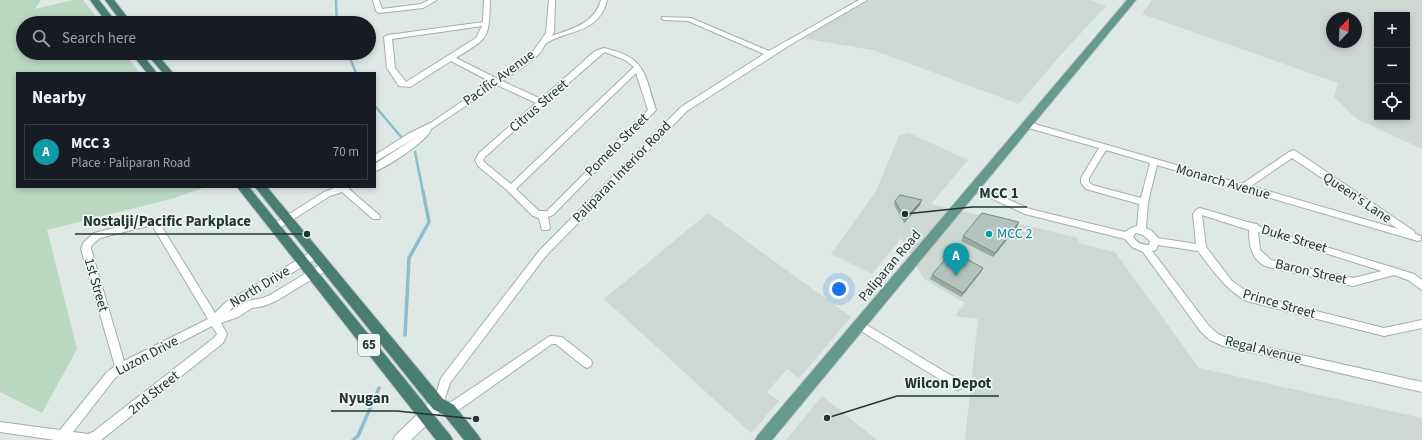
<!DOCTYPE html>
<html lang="en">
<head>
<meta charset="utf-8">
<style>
	:root { --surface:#171b24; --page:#20242c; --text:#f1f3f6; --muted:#9ea1a6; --line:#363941; --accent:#e6845f }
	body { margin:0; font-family:"Source Sans 3",sans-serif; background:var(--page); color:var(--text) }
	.controls { position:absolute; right:12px; top:12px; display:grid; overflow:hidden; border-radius:0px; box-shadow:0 2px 6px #0003 }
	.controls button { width:36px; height:36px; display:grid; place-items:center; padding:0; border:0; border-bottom:1px solid var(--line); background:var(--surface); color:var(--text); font:20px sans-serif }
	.compass { position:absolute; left:1326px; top:12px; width:36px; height:36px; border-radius:50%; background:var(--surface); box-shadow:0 2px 6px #0003; rotate:23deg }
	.you { position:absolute; left:839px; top:289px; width:14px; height:14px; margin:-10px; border:3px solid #fff; border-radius:50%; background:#1a73e8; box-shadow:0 0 0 6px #1a73e833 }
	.badge { display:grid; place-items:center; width:26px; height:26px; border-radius:50%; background:var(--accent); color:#fff; font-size:13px; font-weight:700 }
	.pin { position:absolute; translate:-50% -33px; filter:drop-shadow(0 1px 2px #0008) }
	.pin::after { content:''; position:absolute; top:21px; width:14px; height:12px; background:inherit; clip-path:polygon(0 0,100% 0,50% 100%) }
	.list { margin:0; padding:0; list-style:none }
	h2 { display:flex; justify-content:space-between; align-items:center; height:52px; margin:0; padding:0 16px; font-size:17px }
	h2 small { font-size:13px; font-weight:400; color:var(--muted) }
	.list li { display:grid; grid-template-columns:26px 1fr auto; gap:12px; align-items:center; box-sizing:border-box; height:56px; margin:0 8px 8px; padding:0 8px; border:1px solid var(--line); border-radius:0px }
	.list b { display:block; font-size:15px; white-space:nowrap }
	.list p { margin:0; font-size:13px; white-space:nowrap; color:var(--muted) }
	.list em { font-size:13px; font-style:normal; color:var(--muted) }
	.icon { flex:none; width:22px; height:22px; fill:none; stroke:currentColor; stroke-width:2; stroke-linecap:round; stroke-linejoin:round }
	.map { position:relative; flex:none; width:1422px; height:440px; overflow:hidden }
	.search { position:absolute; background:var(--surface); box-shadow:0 2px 6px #0003; left:16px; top:16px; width:360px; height:44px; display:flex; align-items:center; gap:10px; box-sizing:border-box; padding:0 14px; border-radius:22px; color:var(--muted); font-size:15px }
	.panel { position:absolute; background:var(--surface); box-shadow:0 2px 6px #0003; left:16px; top:72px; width:360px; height:116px; border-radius:0px }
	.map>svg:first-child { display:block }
	.built { fill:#cdd8d3; fill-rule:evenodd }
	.green { fill:#b8d8c2 }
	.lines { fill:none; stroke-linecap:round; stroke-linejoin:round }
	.stream-far1 { stroke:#8abeca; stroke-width:2.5 }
	.stream { stroke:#8abeca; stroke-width:3.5 }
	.minor-casing { stroke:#a2afab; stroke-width:2 }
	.secondary-casing { stroke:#9eb3ac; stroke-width:2 }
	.primary-casing { stroke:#bcc3c1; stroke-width:2 }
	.trunk-casing { stroke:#bcc3c1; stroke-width:2 }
	.minor { fill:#fff; fill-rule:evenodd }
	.secondary { fill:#fff; fill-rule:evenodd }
	.primary { fill:#669a8e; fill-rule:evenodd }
	.trunk { fill:#4a7d72; fill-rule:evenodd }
	.wall { fill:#9ba8a3 }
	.shaded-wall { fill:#7e8884 }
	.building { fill:#b4c3bd; stroke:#7e8884 }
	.culture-dot { fill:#0f9aa8; stroke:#eef5f2; stroke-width:1.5 }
	.labels { text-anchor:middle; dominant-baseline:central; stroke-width:3.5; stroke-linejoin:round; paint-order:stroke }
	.shield { fill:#eef5f2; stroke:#5e6f6b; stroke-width:1 }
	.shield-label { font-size:13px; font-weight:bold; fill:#213631 }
	.street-label { font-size:14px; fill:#213631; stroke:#eef5f2 }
	.culture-label { font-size:14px; fill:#0d838f; stroke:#eef5f2; text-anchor:start }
	.leader { fill:none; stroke:#213631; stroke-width:1.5 }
	.callout-dot { fill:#213631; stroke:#eef5f2; stroke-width:1.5 }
	.callout-label { font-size:15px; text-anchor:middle; font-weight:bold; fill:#213631; stroke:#eef5f2; stroke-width:3.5; stroke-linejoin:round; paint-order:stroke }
</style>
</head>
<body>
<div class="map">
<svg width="1422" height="440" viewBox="0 0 1422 440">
	<rect width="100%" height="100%" fill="#dee8e4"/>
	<path class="built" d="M870,0h221l15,6 -48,52 -39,46 -146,-54 -72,-12z
		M1152,0h270v149l-65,-30 -23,-22 4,-14 -196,-69zM1377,15h30v102h-30zM1332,18h24v24h-24z
		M909,133l59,27 -37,44 145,33 4,7 35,8 84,116 223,50v22h-457l13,-121 -23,-3 10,-13 -41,-24 -23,-41 -29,36 -41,-20 45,-63 23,-55z
		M708,213l143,104 -52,61 -12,-9 -20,23 12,9 -28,32 -147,-134z
		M822,396l55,44h-91z"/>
	<path class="green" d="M0,0h41l-6,9 38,-9h10l18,23h-78v30h101l16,20h-123v114h189l-32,11 -127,32 30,119 -35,64 -42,-21z"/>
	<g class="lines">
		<path class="stream-far1" d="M336,0l1,23
			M348,53l8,20
			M375,106l27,32
			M415,152l8,40"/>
		<path class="stream" d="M405,335l4,-77 20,-36 -6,-31
			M353,440l5,-4 21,-48"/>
		<g class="minor-casing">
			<path id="minor" d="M373,0h6l3,9 39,-5 8,-4h8l-14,8 -44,5 -3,-2z
				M484,0h6c-1,40 -1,37 -34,58l40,20 38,-28 12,-17 3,-33h6l-1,33 -3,3c21,-7 43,-12 50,-36h6c-8,33 -35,29 -59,42 -4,2 -6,9 -9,12 -11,11 -25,19 -37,27l39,18 54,-48 9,-3c43,10 40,25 52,62l-103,105 -5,2 2,11 -2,2h-6l-3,-12 -6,-2 -25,-25 -30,-25 -3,-6 4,-7 57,-50 -39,-18 -66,44c-1,10 -45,39 -56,42v-7l43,-28 -43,26v-7l33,-21 24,-12 59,-40 -40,-21 -41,26 -11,-1 -12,-18 -3,-31 4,-2 95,-13zM482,26l-6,12 -70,44 -11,-14 -3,-29zM605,52l20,8 9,7 -123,117 -27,-22 -1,-2 2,-3 58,-52h3l1,-3 54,-47zM636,73l12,37 -101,101h-8l-23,-22z
				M859,0h8l-77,45 -103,66 -142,146 -95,126 -8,24 -4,2 -4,-2 -1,-3 8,-26 98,-127 142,-144 83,-53 -76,-33 -24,-1 -2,-1v-2l29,1 78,33z
				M1028,122l214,62 47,-32 5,-2 120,81 1,3 6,2v4l-3,1 -261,-76 -9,37 -2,26 6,3 6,7 38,6 -3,-30 4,-5 3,-1 51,15 6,1 1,2 156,48 8,6v10l-14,-10 -14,-5 -41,11 -85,-19c-17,-6 -19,-22 -19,-37l-47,-15 4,32 26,34 20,14 132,33 38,-8v8l-38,8 -137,-35c-22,-11 -34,-31 -49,-50l-40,-6 -2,5 -4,1 57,75 9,8 11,5 193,43v10l-199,-46 -13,-6 -9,-8 -58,-80 -11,-5 -7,-8 -100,-25 -52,-24 -1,-2 1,-2 3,-1 54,24 95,23 6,-4 6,-2 2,-22 -53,-15 -5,-6v-5l18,-30 -74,-21 -1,-2zM1106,150l44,13 -9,35 -49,-13 -3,-3v-4zM1292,158l106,71 -147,-43zM1258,232l124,39 -29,7 -82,-18 -11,-10zM1136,233l7,2 7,6 -1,4c-7,0 -13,-2 -16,-9z
				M337,187h13l-1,2 30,26 1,2 -1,2h-6l-31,-27 -12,4 -52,33h-6l-2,-2 2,-2 52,-33z
				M154,218l3,1 58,94 11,-11 87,-51h6l2,3 -2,3 -87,51 -3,4 18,-11 16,-3 7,-3 53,-32h6l2,3 -2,3 -53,32 -12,5 -12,2 -14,9 -17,6 6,11 -4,9 -122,97h-46l-55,-8v-10l60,8 47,-58 8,-6 -34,-117 3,-7 10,-9zM152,225l56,94 -84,42 -33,-112v-3l9,-8zM212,326l5,8 -2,3 -122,95 -5,2 -15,-2 42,-54 10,-7z
				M860,321l102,61 1,3 -1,3 -4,2 -4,-2 -98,-60 -1,-3 1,-3z
				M550,336l12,1 29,23 1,3 -1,3 -4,2 -4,-2 -27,-22h-4l-99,70 -4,1 -4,-1 -1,-4 1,-4z"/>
		</g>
		<g class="secondary-casing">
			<path id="secondary" d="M438,397l5,2 2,5 -2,5 -32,31h-18l3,-5 37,-36z"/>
		</g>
		<g class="primary-casing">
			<path id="primary" d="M1127,0h9l-364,440h-17l3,-5z"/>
		</g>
		<g class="trunk-casing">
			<path id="trunk" d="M90,0h9l18,23h-10z
				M105,0h9l18,23h-10z
				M131,53h10l16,20h-10z
				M146,53h10l17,20h-10z
				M237,187h12l201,248 3,5h-17z
				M255,187h12l176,212 11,6 24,30 3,5h-17l-20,-25 -11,-6z"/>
		</g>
		<use href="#minor" class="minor"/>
		<use href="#secondary" class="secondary"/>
		<use href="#primary" class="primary"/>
		<use href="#trunk" class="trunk"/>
	</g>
	<path class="wall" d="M895,201l25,4 -16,18 -10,-18z
		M1019,222l-2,5 -24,30 -32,-16 2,-5z
		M983,268l-2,4 -20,25 -31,-18 2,-4z"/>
	<path class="shaded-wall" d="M922,200l-2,5 -16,18 1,-4z
		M1019,222l-2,5 -24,30 2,-4z
		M983,268l-2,4 -20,25 2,-4z"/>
	<path class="building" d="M900,195l22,5 -17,19 -10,-18z
		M982,213l37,9 -24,31 -32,-17z
		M952,251l31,17 -20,25 -31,-18z"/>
	<circle class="culture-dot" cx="989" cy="234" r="4"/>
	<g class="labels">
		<rect class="shield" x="358" y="334" width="22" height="22" rx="3"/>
		<g class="shield-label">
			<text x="369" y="345">65</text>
		</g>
		<g class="street-label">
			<text transform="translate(499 78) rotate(-36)">Pacific Avenue</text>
			<text transform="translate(539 106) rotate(-41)">Citrus Street</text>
			<text transform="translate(617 145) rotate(-45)">Pomelo Street</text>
			<text transform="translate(622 172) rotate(-46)">Paliparan Interior Road</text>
			<text transform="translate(1223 182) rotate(16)">Monarch Avenue</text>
			<text transform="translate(1357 198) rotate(34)">Queen's Lane</text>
			<text transform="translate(1294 239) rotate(17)">Duke Street</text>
			<text transform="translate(890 266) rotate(-50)">Paliparan Road</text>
			<text transform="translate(1311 272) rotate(13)">Baron Street</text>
			<text transform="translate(96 285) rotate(74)">1st Street</text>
			<text transform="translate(260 287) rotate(-31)">North Drive</text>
			<text transform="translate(1279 304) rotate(16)">Prince Street</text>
			<text transform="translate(1263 350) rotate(14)">Regal Avenue</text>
			<text transform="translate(147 356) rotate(-28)">Luzon Drive</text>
			<text transform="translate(154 393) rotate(-39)">2nd Street</text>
		</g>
		<g class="culture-label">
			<text x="997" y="234">MCC 2</text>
		</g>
	</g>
	<path class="leader" d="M905 214L972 207H1027M307 234L259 234H75M827 418L897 396H999M476 419L397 411H331"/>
	<g class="callout-dot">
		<circle cx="905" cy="214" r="4"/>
		<circle cx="307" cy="234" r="4"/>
		<circle cx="827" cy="418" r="4"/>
		<circle cx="476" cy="419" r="4"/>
	</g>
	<g class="callout-label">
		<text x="999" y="198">MCC 1</text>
		<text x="167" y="226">Nostalji/Pacific Parkplace</text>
		<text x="948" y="388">Wilcon Depot</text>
		<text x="364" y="403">Nyugan</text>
	</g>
</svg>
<div class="controls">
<button>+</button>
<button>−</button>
<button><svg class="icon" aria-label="locate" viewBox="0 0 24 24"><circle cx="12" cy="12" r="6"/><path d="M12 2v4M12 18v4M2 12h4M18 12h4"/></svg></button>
</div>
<svg class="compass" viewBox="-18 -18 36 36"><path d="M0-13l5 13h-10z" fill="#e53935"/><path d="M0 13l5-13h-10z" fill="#9ea1a6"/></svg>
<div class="you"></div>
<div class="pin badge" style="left:956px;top:276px;background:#0f9aa8">A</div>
<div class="search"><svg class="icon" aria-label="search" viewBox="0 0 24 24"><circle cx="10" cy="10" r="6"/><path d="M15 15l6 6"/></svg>Search here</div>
<section class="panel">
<h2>Nearby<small></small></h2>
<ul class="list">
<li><span class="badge" style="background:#0f9aa8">A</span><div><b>MCC 3</b><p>Place · Paliparan Road</p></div><em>70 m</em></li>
</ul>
</section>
</div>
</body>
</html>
